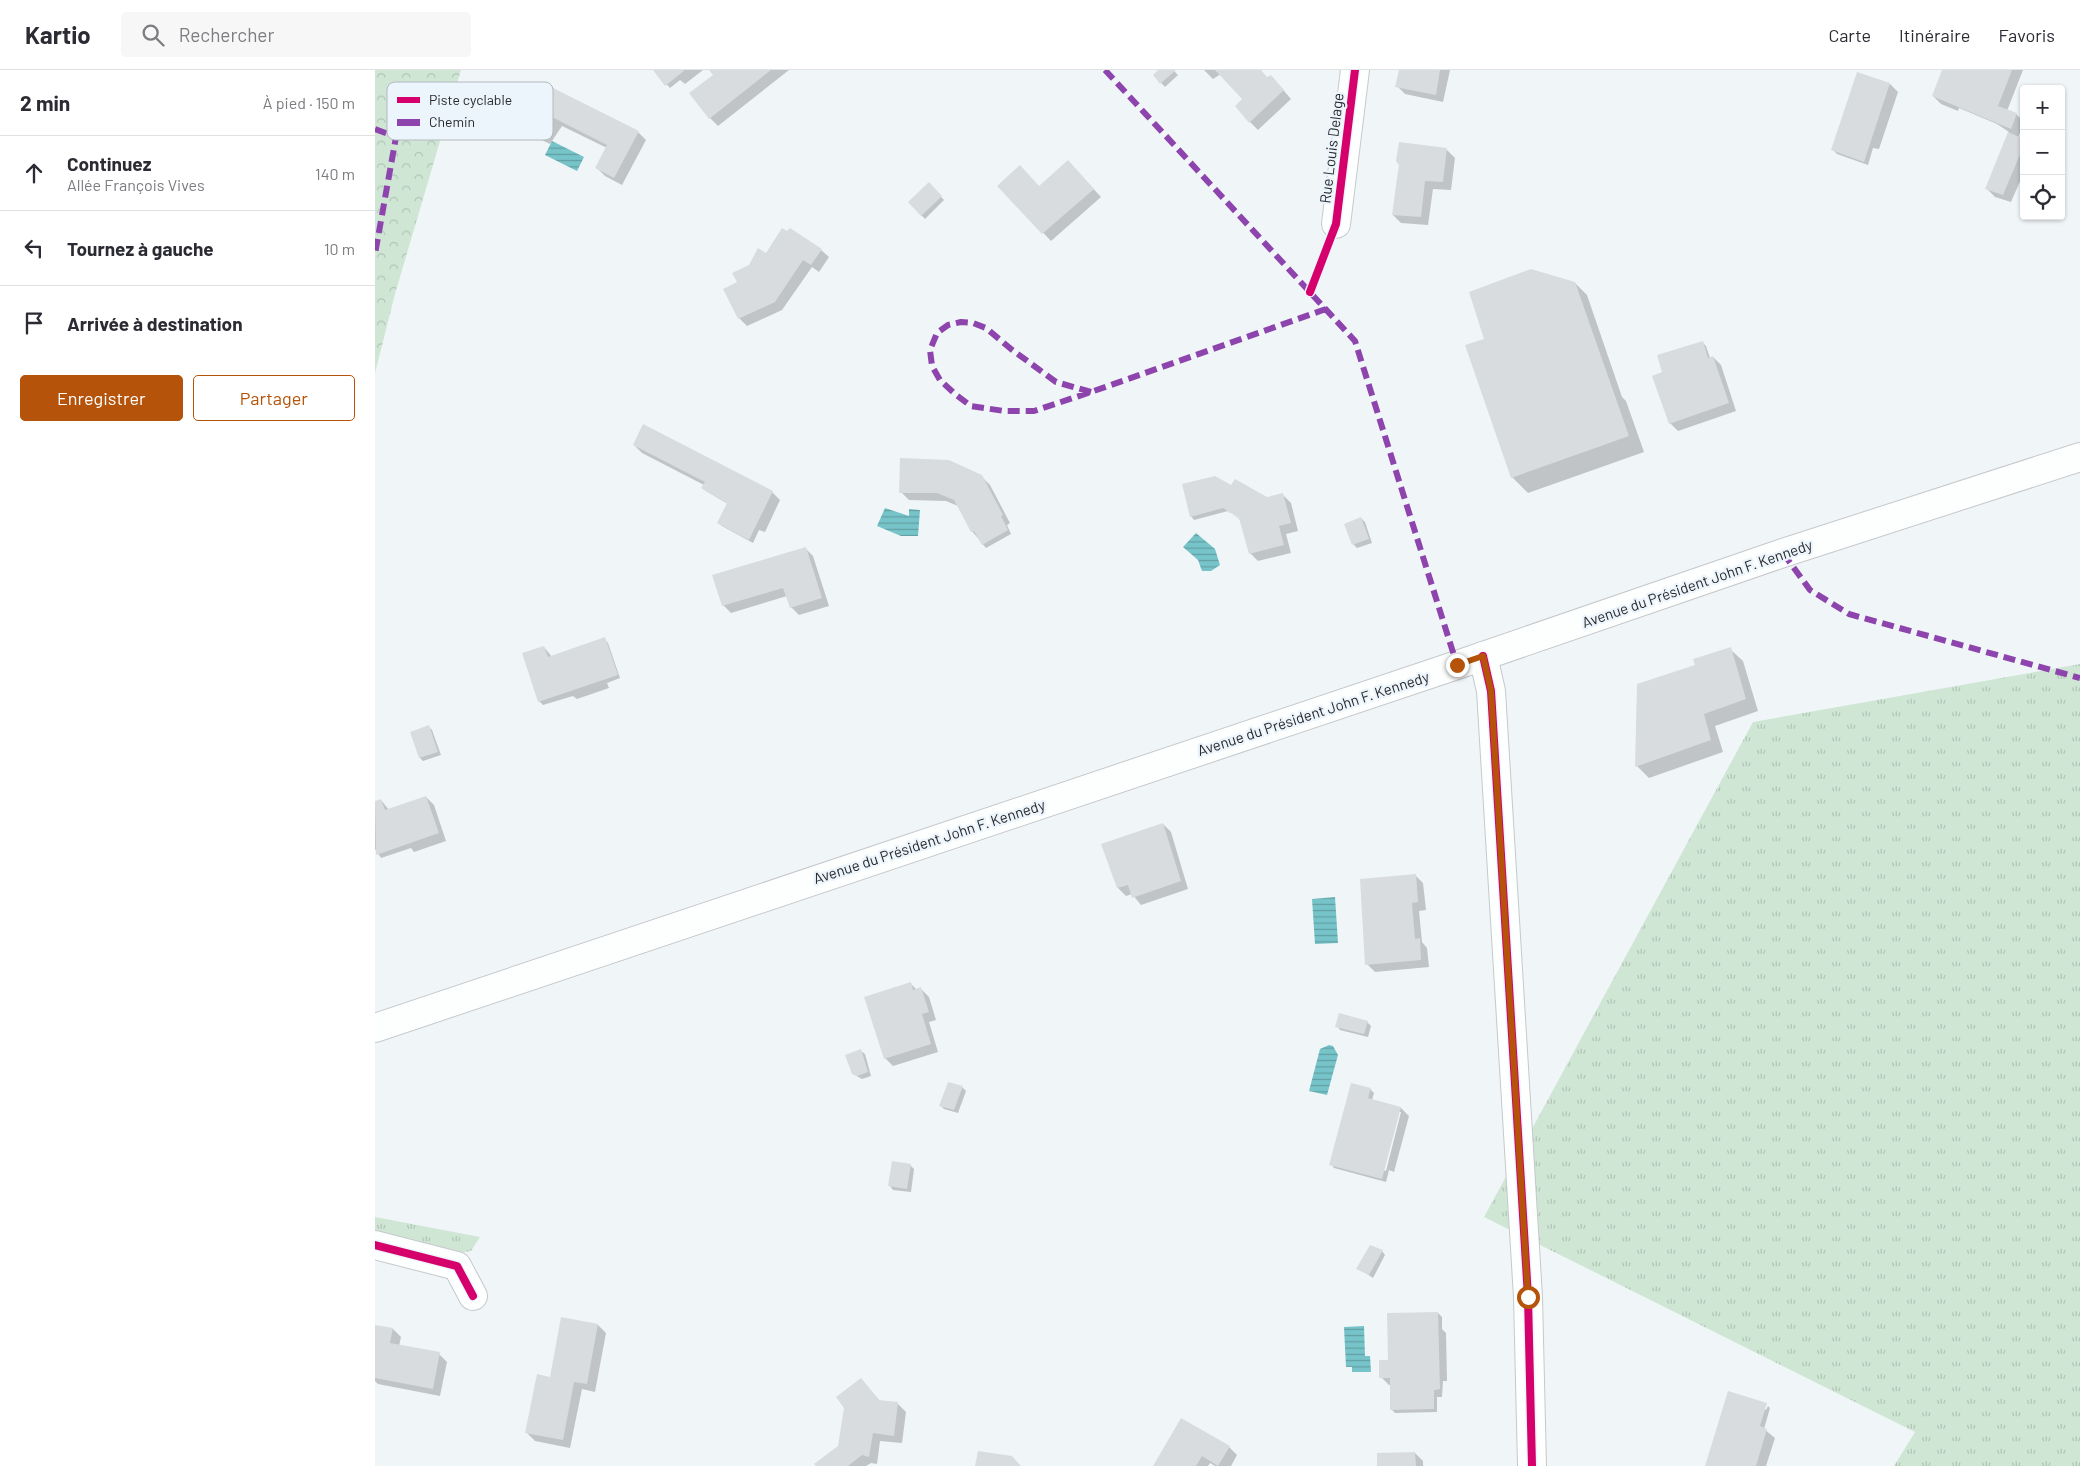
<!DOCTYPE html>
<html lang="fr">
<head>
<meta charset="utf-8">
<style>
	:root { --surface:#fff; --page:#f7f7f7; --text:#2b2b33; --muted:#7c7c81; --line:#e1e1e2; --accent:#b45309 }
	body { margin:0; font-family:Barlow,sans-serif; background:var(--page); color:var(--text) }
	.controls { position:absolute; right:15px; top:15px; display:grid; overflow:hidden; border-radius:5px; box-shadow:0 1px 4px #0004 }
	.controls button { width:45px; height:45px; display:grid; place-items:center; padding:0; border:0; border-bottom:1px solid var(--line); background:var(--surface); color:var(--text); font:25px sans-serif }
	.stop { position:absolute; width:15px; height:15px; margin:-11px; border:4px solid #b45309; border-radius:50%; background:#fff }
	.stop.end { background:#b45309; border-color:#fff; box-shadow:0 1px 5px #0008 }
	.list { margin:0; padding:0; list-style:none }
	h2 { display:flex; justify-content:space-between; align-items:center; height:65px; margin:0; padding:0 20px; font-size:21px }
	h2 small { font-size:16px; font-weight:400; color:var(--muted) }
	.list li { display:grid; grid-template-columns:32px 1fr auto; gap:15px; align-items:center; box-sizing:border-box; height:75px; padding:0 20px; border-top:1px solid var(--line) }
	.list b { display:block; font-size:19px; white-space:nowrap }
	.list p { margin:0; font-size:16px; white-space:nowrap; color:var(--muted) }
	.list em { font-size:16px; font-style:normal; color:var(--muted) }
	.actions { display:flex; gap:10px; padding:15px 20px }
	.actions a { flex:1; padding:11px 0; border:1px solid var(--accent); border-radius:5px; text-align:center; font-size:18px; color:var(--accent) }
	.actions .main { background:var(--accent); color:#fff }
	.icon { flex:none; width:28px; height:28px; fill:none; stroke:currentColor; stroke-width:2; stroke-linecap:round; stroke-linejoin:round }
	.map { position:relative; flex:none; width:1705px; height:1396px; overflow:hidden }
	header { display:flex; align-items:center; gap:30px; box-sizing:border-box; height:70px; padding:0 25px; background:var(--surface); border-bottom:1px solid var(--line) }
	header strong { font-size:24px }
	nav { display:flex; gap:28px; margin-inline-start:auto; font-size:18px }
	.search { width:350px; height:45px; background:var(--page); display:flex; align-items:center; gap:12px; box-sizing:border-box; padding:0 18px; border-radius:5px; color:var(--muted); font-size:19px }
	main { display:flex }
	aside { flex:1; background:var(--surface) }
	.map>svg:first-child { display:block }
	.grass { fill:url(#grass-tufts) }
	.forest { fill:url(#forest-crowns) }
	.water { fill:url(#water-rules) }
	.shadow { fill:#0003; fill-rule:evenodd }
	.building { fill:#d9dcdf }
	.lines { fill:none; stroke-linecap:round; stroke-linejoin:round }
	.minor-casing { stroke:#c6c9cc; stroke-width:30 }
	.primary-casing { stroke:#c6c9cc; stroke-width:30 }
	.minor { stroke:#fdfefe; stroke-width:28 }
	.primary { stroke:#fdfefe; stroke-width:28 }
	.quiet { stroke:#8e44ad; stroke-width:6; stroke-dasharray:12 6; stroke-linecap:butt }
	.cycleway-casing { stroke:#edf5fc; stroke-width:11 }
	.cycleway { stroke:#d6006c; stroke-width:8 }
	.route { stroke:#b45309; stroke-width:6 }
	.labels { text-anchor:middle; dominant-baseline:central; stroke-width:4.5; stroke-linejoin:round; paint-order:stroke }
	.street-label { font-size:15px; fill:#282b2e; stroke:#edf5fc }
	.key { fill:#edf5fc; stroke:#b2b8be; stroke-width:1 }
	.key-label { font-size:14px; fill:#282b2e }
</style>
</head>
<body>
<header>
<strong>Kartio</strong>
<div class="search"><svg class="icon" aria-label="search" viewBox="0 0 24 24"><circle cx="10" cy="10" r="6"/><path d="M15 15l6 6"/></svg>Rechercher</div>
<nav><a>Carte</a><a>Itinéraire</a><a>Favoris</a></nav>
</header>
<main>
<aside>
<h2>2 min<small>À pied · 150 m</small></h2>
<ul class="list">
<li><svg class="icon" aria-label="ahead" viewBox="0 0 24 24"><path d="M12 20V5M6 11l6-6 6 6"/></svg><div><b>Continuez</b><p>Allée François Vives</p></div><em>140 m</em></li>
<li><svg class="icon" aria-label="left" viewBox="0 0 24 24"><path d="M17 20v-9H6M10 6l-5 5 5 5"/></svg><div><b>Tournez à gauche</b></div><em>10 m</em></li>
<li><svg class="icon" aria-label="arrive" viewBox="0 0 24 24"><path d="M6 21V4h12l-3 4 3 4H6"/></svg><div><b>Arrivée à destination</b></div></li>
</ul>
<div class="actions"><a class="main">Enregistrer</a><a>Partager</a></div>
</aside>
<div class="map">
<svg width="1705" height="1396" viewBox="0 0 1705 1396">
	<defs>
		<pattern id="grass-tufts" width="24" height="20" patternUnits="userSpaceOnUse" patternTransform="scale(1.25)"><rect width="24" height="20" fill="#cfe6d5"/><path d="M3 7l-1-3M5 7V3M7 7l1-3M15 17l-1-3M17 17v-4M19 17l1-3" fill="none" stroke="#b2c5b7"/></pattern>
		<pattern id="forest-crowns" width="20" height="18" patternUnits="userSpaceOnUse" patternTransform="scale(1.25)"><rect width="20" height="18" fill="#cfe6d5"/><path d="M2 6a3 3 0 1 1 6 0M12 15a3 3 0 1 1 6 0" fill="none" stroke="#b2c5b7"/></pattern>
		<pattern id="water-rules" width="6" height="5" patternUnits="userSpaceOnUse" patternTransform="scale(1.25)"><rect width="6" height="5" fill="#76c4c9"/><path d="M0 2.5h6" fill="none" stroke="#619fa4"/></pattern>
	</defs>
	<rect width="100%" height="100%" fill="#f0f5f8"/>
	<path class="grass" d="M1705,594v802h-186l21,-34 -431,-215 269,-495z
		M0,1147l105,20 -9,14 -21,4 -75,-15z"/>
	<path class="forest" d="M0,0h86l-66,224 -20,79z"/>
	<path class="water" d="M177,71l32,16 -7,14 -32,-16z
		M510,438l24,8v-7l11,1 -2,26h-17l-24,-10z
		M821,463l19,16 5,16 -9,6h-9l-4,-11 -15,-13z
		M960,827l3,46 -23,1 -3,-45z
		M954,975l4,1 5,9 -11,40 -18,-4 11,-42z
		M989,1256l1,30h5l1,16h-19v-5h-6l-2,-40z"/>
	<path class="shadow" d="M279,0h49l-18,14 -5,-4 -10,8z
		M336,0h78l-71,56 -8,-8 4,-43z
		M785,0h13l5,5 -13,12 -11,-12z
		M829,0h56l7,8 12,7 12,14 -33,31 -8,-8 -6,-23 -23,-25 -8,5z
		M1025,0h50l-7,32 -38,-8 -8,-8z
		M1569,0h79l-16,41 9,3 8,8 -6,16 6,2v32l-13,30 -16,-5 -8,-8 22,-57 -12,-8 -38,-16 -1,3 -17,-7 -8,-8z
		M1515,14l8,8 -19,57 -6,-1 -5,17 -31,-11 -4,-4z
		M173,16l90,46 8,8 -24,45 -17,-9 -8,-8 10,-20 -45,-22 -12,18 -17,-8 -8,-8z
		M1072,80l8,8 -4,32 -18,-1 -5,36 -27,-2 -8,-8z
		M701,100l25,27 -50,44 -52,-55 41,2z
		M554,114l15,16 -19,19 -16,-17z
		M446,180l8,7 -10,15 -7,-5 -30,43 -35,16 -8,-8 -14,-29 13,-6 12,-17 16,-11z
		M1200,213l12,12 35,102 4,4 18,51 -116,41 -16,-16 -25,-138z
		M1328,273l3,3 4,12 3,-1 8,8 15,46 -58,20 -8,-8 -7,-50z
		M259,375l138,47 8,8 -15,32 -6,-2 -6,13 -31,-17 -4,-3 10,-19 -22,-13 -3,-3 1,-3 -62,-32z
		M606,406l9,9 20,38 -3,2 4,9 -25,14 -14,-17 -14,-25 -12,-5 -37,-1 -8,-8z
		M856,417l36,12 16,-4 8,8 7,28 -12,3 5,19 -33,8 -8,-8 -8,-32 -11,-7 19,11 -20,-14v2l-2,-2 -34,9 -3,-4z
		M986,448l4,4 7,21 -15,5 -3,-3 -8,-21z
		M430,478l8,8 16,50 -30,9 -8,-8 -4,-11 -56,17 -8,-8z
		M229,569l4,4 12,35 -13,5 2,5 -32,11 -4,-3 -30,9 -4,-4 5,-54 8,10z
		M1355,579l13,12 15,50 -43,15 8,26 -74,26 -12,-12 60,-101z
		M54,657l3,3 9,25 -18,6 -3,-3z
		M51,727l8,8 12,36 -32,11 -3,-4 -30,10 -6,-9v-47l6,-2 8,10z
		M788,754l8,8 17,57 -47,16 -9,-11 -6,2 -8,-8 -15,-44z
		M1040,805l8,8 3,27 -7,1 3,31 5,6 2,19 -54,5 -8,-8z
		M536,914l6,6 4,-1 8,8 7,23 -7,2 9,30 -45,14 -8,-8z
		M992,952l4,4 -3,11 -28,-7 -3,-4z
		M486,981l4,3 6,22 -9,3 -9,-5z
		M587,1017l4,4 -8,22 -14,-4 -4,-4z
		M995,1019l4,4 -2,7 29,8 8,8 -15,56 -5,-2 -3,12 -52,-14 -3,-4zM1024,1042h2l-15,59 -3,-1z
		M535,1095l4,4 -3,23 -18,-2 -3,-4z
		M1007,1181l3,4 -12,23 -15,-10z
		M1063,1243l4,4v12l4,4 1,48h-4l-1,16h-5v15l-42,1 -4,-4v-24h-2l-8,-8 9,-16z
		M187,1248l36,7 8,8 -11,59 -13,-3 -12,59 -35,-7 -8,-8 24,-54z
		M0,1256l18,3 8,8 -2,9 40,8 8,8 -7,34 -62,-12 -3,-3z
		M486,1309l19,22 18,3 8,8 -4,31 -22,-2 -3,23 -6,-1 -5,3h-49l22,-19z
		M1393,1336l2,2 -6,21 11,9 -9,28h-60l58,-58 2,2z
		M854,1377l8,8 -6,11h-16l-5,-3 -2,3h-54z
		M1040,1383l8,8v5h-45z"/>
	<path class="building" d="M278,0h32l-20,16z
		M334,0h62l-62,49 -20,-26 24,-18z
		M783,0h18l-16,14 -7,-9z
		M840,0h46l6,7 4,-2 13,15 -35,33 -14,-17 7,-7z
		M1024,0h41l-4,25 -41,-8z
		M1567,0h70l-14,36 19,7 -6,16 -79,-33z
		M1482,2l33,11 -26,79 -33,-12z
		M172,15l92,46 -25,47 -19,-10 12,-23 -53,-27 -12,19 -18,-9z
		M1633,62l16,7v6l-21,50 -18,-6z
		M1024,72l48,6 -4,34 -18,-1 -4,36 -29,-2 6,-44 1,-6 -3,-4z
		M693,90l26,29 -52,45 -45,-48 23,-21 19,21z
		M554,112l13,14 -21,20 -13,-14z
		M407,158l5,3 3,-3 32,21 -11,16 -8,-5 -28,42 -37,17 -15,-30 14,-7 -5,-9 17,-8 9,-17 8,5z
		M1156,199l44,13 54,154 -118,42 -46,-133 19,-6 -15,-47z
		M1328,271l5,17 5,-2 16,47 -60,21 -17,-48 10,-4 -5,-17z
		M268,354l130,67 -24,49 -32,-17 10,-20 -26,-15 4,-6 -72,-37z
		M525,388l49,2 33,15 21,40 -2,1 7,14 -26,15 -8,-14 -3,1 -17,-32 -17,-7h-38z
		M840,406l16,9 4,-6 32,18 16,-4 8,30 -12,3 5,19 -35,9 -10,-36 -16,-10 -33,9 -8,-33z
		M986,447l8,22 -17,6 -8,-21z
		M431,477l16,51 -32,10 -7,-20 -61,18 -10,-31z
		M230,567l13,38 -80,27 -16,-49 22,-7 4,11z
		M1356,577l15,52 -42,15 7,26 -76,27 2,-83 58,-19 -2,-6z
		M54,655l9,27 -19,6 -9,-26z
		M51,726l13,37 -63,22 -1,-54 6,-2 4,11z
		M788,753l18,58 -49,17 -4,-13 -11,3 -16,-44z
		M1041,804l2,28 -6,1 3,36 5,-1 1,22 -56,5 -5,-86z
		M536,912l2,8 8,-3 8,25 -7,2 9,30 -47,15 -20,-62z
		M964,943l29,8 -4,13 -29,-7z
		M486,979l7,23 -11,4 -5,-2 -7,-19z
		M573,1012l15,4 -9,24 -15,-4z
		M976,1013l20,5 -3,10 33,9 -19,72 -53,-14z
		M517,1091l19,3 -4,25 -19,-3z
		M995,1175l13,5 -14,25 -13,-6z
		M1063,1242l2,77 -6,1v19l-44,1v-32h-11v-18h9l-1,-47z
		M186,1247l37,7 -11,60 -13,-2 -11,58 -38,-7 12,-59 13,3z
		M0,1255l18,3 -3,15 50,9 -7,37 -58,-11z
		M486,1308l18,22 19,2 -4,34 -21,-3 -4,24 -7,-2 -14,11h-32l-2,-2 24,-18 6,-38 -8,-11z
		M1353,1321l39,12 -7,23 7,3 -11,37h-51z
		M806,1348l49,28 -12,20 -16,-10 -6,10h-43z
		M603,1381l34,5 9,10h-46z
		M1040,1382l1,14h-39v-13z"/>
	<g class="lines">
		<g class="minor-casing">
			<path id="minor" d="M961,154l19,-154
				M1108,586l8,35 37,606 4,169
				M0,1175l82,21 16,30"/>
		</g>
		<g class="primary-casing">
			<path id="primary" d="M0,958l1082,-363 326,-112 297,-96"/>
		</g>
		<use href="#minor" class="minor"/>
		<use href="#primary" class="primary"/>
		<path class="quiet" d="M730,0l250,271 102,324
			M0,59l21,8 -21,117
			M716,322l-35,-10 -45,-33 -25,-21 -13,-5 -12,-1 -13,3 -11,8 -7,17 2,16 8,14 15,14 16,12 33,5h30l57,-19 235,-83
			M1408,483l27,37 39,24 231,64"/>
		<g class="cycleway-casing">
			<path id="cycleway" d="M935,222l26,-68 19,-154
				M1108,586l8,35 37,606 4,169
				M0,1175l82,21 16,30"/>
		</g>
		<use href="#cycleway" class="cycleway"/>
	</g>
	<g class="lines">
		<path class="route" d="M1082,595l26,-9 8,35 37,606"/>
	</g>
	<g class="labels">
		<g class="street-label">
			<text transform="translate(956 78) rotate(-83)">Rue Louis Delage</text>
			<text transform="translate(1322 513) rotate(-19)">Avenue du Président John F. Kennedy</text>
			<text transform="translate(938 643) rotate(-18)">Avenue du Président John F. Kennedy</text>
			<text transform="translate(554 771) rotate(-18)">Avenue du Président John F. Kennedy</text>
		</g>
	</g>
	<rect x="12" y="12" width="166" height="58" rx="8" class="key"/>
	<rect x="22" y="27" width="23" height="6" fill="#d6006c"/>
	<rect x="22" y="49" width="23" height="7" fill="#8e44ad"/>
	<g class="key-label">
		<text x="54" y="35">Piste cyclable</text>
		<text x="54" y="57">Chemin</text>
	</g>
</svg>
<div class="controls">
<button>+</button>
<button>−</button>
<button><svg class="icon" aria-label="locate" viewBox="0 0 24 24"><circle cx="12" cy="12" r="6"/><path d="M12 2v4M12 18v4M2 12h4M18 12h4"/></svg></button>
</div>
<div class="stop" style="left:1153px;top:1227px"></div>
<div class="stop end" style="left:1082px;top:595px"></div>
</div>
</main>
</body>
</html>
